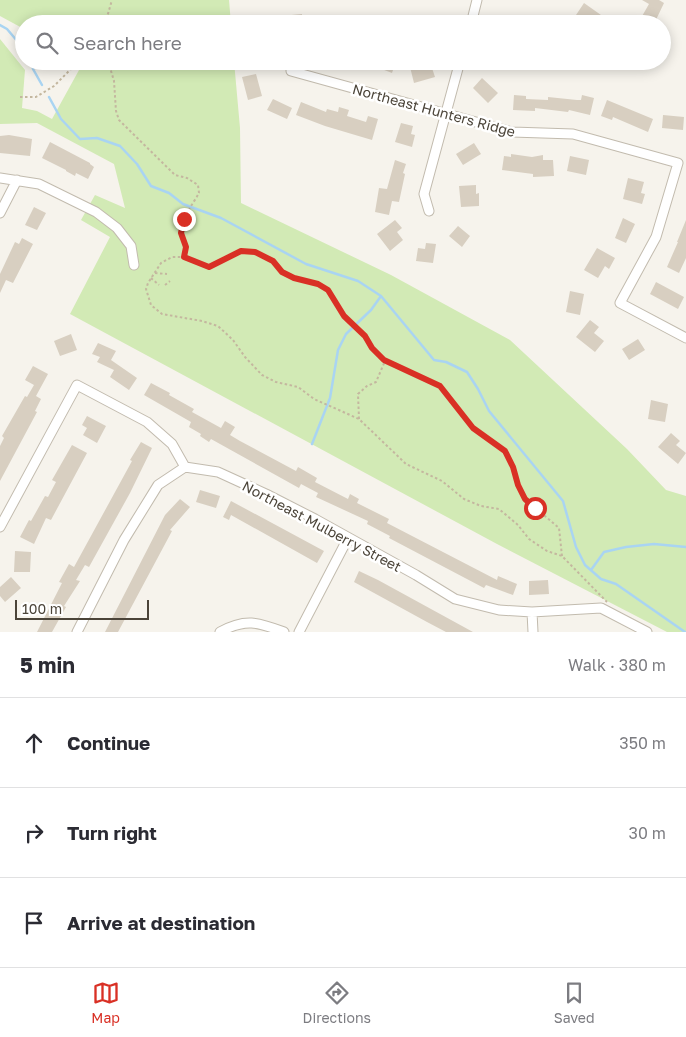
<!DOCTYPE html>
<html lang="en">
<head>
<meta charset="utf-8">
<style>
	:root { --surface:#fff; --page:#f2f2f3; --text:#2b2b33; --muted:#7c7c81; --line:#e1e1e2; --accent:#d93025 }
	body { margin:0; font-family:"Golos Text",sans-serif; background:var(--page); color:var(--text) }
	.scale { position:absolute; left:15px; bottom:12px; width:134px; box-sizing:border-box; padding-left:5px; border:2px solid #4b4439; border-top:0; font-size:14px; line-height:18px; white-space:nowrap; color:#4b4439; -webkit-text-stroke:4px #fff; paint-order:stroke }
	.stop { position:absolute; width:15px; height:15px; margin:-11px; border:4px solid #d93025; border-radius:50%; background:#fff }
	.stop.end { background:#d93025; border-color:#fff; box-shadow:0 1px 5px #0008 }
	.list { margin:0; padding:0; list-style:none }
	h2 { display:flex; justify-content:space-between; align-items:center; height:65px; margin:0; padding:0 20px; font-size:21px }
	h2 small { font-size:16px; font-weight:400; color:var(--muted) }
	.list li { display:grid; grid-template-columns:32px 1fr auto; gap:15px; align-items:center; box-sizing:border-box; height:90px; padding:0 20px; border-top:1px solid var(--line) }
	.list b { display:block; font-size:19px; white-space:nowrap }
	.list em { font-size:16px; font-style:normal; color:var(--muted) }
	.icon { flex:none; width:28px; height:28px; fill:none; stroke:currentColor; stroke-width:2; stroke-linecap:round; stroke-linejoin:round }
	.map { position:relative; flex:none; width:686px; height:632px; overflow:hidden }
	.search { position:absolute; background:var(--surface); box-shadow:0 2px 12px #0003; left:15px; right:15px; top:15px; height:55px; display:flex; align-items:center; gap:12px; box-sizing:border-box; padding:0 18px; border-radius:28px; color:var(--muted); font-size:19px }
	.sheet { height:335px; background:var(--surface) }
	nav { display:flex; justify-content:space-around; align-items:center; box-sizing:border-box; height:70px; border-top:1px solid var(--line); background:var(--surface); font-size:14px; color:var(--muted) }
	nav a { display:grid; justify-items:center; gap:2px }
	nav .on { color:var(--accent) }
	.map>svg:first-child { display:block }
	.green { fill:#d2eab5 }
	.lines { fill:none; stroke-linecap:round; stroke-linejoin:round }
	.stream { stroke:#a9d4f2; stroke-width:2.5 }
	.building { fill:#d8cfc1 }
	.street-casing { stroke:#c2bbae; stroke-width:11 }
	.path { stroke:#c4b79f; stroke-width:2; stroke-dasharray:2.5 2.5; stroke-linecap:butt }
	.street { stroke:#fff; stroke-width:9 }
	.route { stroke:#d93025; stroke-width:6 }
	.labels { text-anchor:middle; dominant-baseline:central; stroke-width:5; stroke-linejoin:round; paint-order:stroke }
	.street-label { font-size:14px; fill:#4b4439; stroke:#fff }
</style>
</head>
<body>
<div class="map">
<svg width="686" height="632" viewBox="0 0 686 632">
	<rect width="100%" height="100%" fill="#f6f3ec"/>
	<path class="green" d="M0,0h229l2,24h-207v5l-24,-13z
		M0,39l25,31 -3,38 15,3 15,8 32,-58h150l6,67 1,75 150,72 119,65 117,109 39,41 20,6v136h-19l-170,-88 -427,-230 40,-77 -29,-17 14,-25 30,13 -11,-44 -77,-41 -37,1z"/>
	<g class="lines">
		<path class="stream" d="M0,25l7,4 17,20
			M31,61l2,8 9,16
			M49,97l12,22 19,20 17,-1 23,8 17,18 14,22 18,7 14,11 38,14 85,46 52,17 23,15 53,64 12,2 21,10 11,17 11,22 74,90 13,46 9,18 16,14 15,5 69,48
			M312,444l18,-46 8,-48 8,-16 25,-24 10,-14
			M591,570l13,-18 22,-5 28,-3 32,3"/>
	</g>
	<path class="building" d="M642,0h17l5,3 -10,21 -13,-6 8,-14z
		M584,3l17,12 -6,9h-6l-13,-9z
		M302,14v10h-21v-8z
		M361,61h35l-4,12z
		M430,62l5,15 -21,6 -4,-16z
		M256,74l6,22 -14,4 -6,-23z
		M482,78l16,15 -10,10 -15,-15z
		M514,95l12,1v3l22,1v-3l29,3h4l1,-5 12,3 -4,17 -21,-5 -1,2 -33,-4v3l-22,-1z
		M273,99l19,9 -5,11 -20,-9z
		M607,100l46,19 -5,13 -35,-15 -1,3 -11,-4z
		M301,102l25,10 1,-3 11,3 1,-5 10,3 -2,6 19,6 2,-6 10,3 -6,21 -47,-14 -29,-11z
		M663,115l21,2 -1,13 -21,-2z
		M401,123l12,3 -2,8 4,1 -3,12 -17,-5z
		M9,135l23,4 -2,17 -30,-3v-17z
		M50,142l40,21v1l4,3 -6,12 -12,-6 -1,3 -9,-5v-1l-24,-12z
		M474,143l7,11 -18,11 -7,-11z
		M511,154l21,3 11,-2v5h10l1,16 -21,1v-3l-31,-4 2,-14 7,1z
		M570,156l19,4 -3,15 -19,-4z
		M395,160l11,4 -3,9 2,1 -6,28 -7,-1 -3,14 -14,-3 4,-24 8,1z
		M628,178l16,4 -3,11 4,1 -3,10 -19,-5z
		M476,185v9l3,-1v13l-18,1 -2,-21z
		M34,207l12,6 -9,17 -12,-5z
		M623,218l12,6 -9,19 -11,-5z
		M395,220l7,8 -5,4 6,8 -13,11 -13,-17z
		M686,220v38l-7,15 -12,-6 11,-25h-1z
		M458,226l12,10 -8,11 -13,-11z
		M22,238l11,6 -20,39 -7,-3 -6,13v-19l15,-32 4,2z
		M426,243l10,1 -3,19 -17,-2 2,-13 7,1z
		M597,248l18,10 -6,11 -4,-3 -7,12 -14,-8z
		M656,282l28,15 -6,12 -28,-15z
		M570,291l14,3 -4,21 -14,-3z
		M590,320l9,7 -5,6 10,8 -9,11 -19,-15z
		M71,334l6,16 -17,6 -6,-15z
		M638,339l7,11 -16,10 -7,-11z
		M98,343l18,8 -5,9 26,18 -8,12 -19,-13 4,-7 -17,-8 3,-5 -8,-3z
		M33,366l15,8 -12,22 5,3 -6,12 2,1 -37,69v-35l4,-8 -2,-2 23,-40 2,1 7,-12 -9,-5z
		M151,383l19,10 -1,2 25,14 -2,3 29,16 4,-7 10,6 -5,8 10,6 56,30 2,-4 19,11 -2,4 33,17 2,-5 9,5 -2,4 32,16 -2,4 110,57 1,-4 19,8 -4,11 -27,-10 -2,3 -95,-50 1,-2 -23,-12 1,-3 -52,-24 2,-4 -17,-9 -2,4 -88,-49 -2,3 -9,-6 1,-2 -12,-7 2,-5 -47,-27z
		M651,400l17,4 -3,18 -17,-3z
		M87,416l19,10 -9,17 -14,-8 4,-7 -5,-3z
		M671,433l9,8 -4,4 10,8 -8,11 -20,-17z
		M141,442l11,6 -22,45 -41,74 -4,-2 -9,15 4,1 -16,25 2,1 -14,25h-15l25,-49 -3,-1 10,-18 5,3 58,-106 -2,-1z
		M72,445l15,8 -36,67 -5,-2 -12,26 -14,-7 9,-17 2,1 14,-25 3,1 8,-15 -4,-2z
		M200,490l20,6 -4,12 -20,-6z
		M180,499l10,8 -20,23 2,1 -54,101h-13l60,-117z
		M231,501l93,50 -7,12 -86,-48 -2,5 -6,-3z
		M15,551l16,1 -1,20h-16z
		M359,571l19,9 95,52h-27l-19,-10 -73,-40z
		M11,577l10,11 -16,14 -5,-6v-9z
		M548,580l1,14 -20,1v-14z"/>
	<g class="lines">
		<g class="street-casing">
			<path id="street" d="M471,24l6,-24
				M291,71l221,61 61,2 105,29 -22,74 -36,66 66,35
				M0,178l39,6 57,28 21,16 14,18 3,19
				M429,211l-5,-17 36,-133
				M0,213l17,-33
				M0,527l77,-142 70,37 25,22 13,23
				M532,612l1,20
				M77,632l47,-92 34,-55 27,-18 33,5 48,22 49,25 101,56 39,24 44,11 33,2 69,-4 46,24
				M220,632c25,-14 38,-10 64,0
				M299,632l49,-94"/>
		</g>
		<path class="path" d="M105,24l7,-24
			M108,61l6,20 2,30 3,9 56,55 12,3 11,7 1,8c-6,11 -19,27 -18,40 1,11 5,11 3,24
			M20,97h16l18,-11 25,-25
			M155,273l12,1
			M151,278l8,7
			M165,285l5,-4
			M359,419l-1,-25 9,-8 9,-4 9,-21
			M562,556l-3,-28 -34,-29 -7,-14 -5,-18 -8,-16 -32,-23 -33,-42 -56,-26 -12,-12 -7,-12 -21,-20 -15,-26 -11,-6 -24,-6 -12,-6 -9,-11 -18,-9 -14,-1 -32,16 -25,-10h-12l-11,6 -13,20 -2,6 5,16 11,9 40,7 16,5 15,14 12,17 17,18 14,7 22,5 16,12 45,20 47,45 36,17 22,18 17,7 18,3 19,16 11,14 18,12 15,5 45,46"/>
		<use href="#street" class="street"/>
	</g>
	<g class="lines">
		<path class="route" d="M184,219l-3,14 5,14 -2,10 25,10 32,-16 14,1 18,9 9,11 12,6 24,6 10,6 16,26 21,20 7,12 12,12 56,26 33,42 32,23 8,16 5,18 7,14 10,9"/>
	</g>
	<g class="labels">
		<g class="street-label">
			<text transform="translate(434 110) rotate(15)">Northeast Hunters Ridge</text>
			<text transform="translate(322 526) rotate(28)">Northeast Mulberry Street</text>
		</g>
	</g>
</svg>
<div class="scale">100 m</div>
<div class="stop" style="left:535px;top:508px"></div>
<div class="stop end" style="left:184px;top:219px"></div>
<div class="search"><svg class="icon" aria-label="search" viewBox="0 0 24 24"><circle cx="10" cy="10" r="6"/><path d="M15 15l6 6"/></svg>Search here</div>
</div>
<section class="sheet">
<h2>5 min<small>Walk · 380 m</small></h2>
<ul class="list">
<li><svg class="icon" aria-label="ahead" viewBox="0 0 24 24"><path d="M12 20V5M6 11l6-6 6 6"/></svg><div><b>Continue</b></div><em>350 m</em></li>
<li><svg class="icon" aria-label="right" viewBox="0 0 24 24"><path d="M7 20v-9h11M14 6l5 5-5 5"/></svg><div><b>Turn right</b></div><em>30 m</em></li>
<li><svg class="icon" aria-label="arrive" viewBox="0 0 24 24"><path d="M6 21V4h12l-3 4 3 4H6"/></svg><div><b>Arrive at destination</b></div></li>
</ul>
</section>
<nav>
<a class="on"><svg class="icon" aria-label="map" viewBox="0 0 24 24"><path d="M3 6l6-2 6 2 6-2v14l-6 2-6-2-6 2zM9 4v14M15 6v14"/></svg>Map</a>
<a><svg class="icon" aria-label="directions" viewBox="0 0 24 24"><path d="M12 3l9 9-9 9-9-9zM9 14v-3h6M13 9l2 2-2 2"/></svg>Directions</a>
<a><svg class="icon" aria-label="saved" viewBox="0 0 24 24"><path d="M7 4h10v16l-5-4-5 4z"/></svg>Saved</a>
</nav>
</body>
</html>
